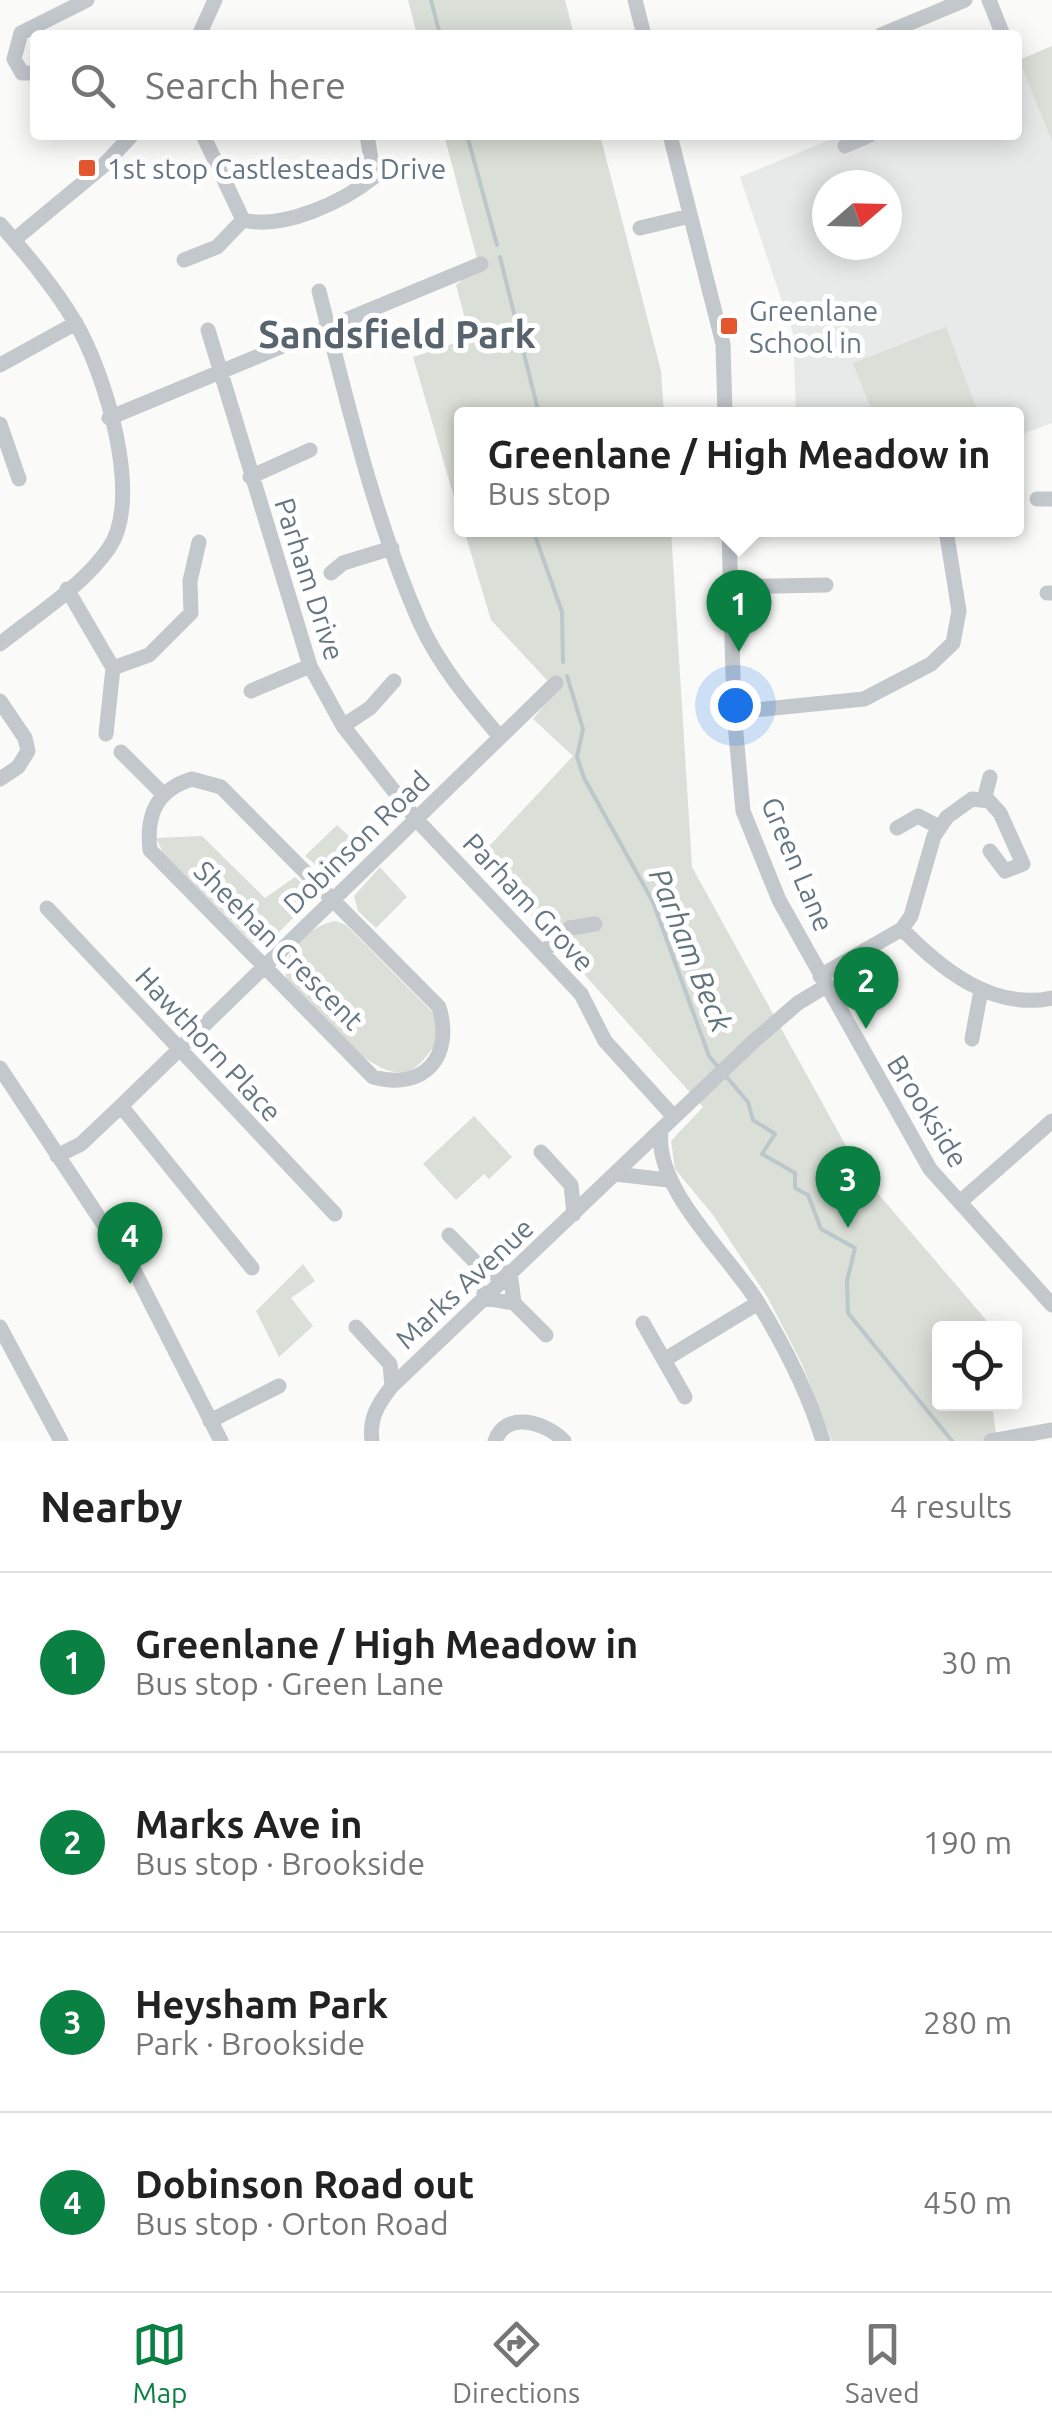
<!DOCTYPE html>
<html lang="en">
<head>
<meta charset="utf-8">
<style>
	:root { --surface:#fff; --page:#f6f6f6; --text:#222; --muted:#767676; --line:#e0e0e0; --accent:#0b8043 }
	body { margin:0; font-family:Ubuntu,sans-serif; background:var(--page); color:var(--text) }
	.controls { position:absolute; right:30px; bottom:30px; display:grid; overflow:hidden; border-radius:10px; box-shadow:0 5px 25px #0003 }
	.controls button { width:90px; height:90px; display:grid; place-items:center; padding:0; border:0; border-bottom:2px solid var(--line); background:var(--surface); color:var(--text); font:50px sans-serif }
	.compass { position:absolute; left:812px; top:170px; width:90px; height:90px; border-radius:50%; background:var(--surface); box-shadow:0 5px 25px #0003; rotate:70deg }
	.you { position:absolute; left:735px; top:705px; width:35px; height:35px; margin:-25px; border:8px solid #fff; border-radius:50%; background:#1a73e8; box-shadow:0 0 0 15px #1a73e833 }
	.badge { display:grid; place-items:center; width:65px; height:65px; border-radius:50%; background:var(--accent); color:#fff; font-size:32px; font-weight:700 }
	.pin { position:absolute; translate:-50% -82px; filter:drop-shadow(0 2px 5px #0008) }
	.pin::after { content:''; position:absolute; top:52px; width:35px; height:30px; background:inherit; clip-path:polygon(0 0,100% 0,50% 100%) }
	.popup { position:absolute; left:454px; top:407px; width:570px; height:130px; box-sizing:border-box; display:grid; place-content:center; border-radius:10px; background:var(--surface); filter:drop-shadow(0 2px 8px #0005); font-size:32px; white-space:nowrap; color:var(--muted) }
	.popup b { font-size:38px; color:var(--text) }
	.popup::after { content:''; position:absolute; left:50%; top:100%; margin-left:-20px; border:20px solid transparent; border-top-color:var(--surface) }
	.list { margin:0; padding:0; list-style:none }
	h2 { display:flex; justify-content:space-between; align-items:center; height:130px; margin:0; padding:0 40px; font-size:42px }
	h2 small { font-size:32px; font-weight:400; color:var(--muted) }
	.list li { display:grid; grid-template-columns:65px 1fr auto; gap:30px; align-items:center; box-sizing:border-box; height:180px; padding:0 40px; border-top:2px solid var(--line) }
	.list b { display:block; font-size:38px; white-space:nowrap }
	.list p { margin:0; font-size:32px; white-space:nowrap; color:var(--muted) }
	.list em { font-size:32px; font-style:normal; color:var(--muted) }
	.icon { flex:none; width:55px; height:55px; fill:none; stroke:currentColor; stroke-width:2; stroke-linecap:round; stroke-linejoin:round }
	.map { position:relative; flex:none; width:1052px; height:1441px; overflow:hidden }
	.search { position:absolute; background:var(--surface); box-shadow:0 5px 25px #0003; left:30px; right:30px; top:30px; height:110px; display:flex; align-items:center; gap:25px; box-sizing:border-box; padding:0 35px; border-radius:10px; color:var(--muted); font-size:38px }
	.sheet { height:850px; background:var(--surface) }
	nav { display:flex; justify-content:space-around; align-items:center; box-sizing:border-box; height:140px; border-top:2px solid var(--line); background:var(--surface); font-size:28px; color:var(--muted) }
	nav a { display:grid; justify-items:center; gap:5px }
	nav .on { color:var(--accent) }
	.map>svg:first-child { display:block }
	.built { fill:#e8e9e9; fill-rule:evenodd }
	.green { fill:#dadfd7 }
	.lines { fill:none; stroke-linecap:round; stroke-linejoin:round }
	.stream { stroke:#bbc7cb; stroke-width:4 }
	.minor { stroke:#c3c8cc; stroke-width:15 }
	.poi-dot { fill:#e4572e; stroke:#fff; stroke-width:4 }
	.labels { text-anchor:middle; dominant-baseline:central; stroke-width:10; stroke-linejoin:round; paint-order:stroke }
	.poi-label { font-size:28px; fill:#657683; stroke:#fff; text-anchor:start }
	.street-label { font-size:28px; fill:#657683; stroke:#fff }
	.water-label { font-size:30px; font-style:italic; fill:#60757c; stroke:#fff }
	.district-label { font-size:38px; font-weight:bold; fill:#57646e; stroke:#fff }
</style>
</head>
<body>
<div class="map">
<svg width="1052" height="1441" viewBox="0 0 1052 1441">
	<rect width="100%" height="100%" fill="#fafaf8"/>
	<path class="built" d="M1019,60l33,82v281l-35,13 -1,-22h-220l-3,-80 -53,-157 101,-42h176zM827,185h60v60h-60z"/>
	<path class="green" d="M408,0h157l9,35h-157z
		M1052,46v96l-33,-82z
		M444,135h156l61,236 3,43h-202l-1,107 -48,-164 57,-19 -14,-53 23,-19z
		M946,327l30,80 -20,7h-83l-20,-51z
		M464,530h207l21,337 170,308 131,153h-53v76h52l5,37h-165l-30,-77 -34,-66 -55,-83 -38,-46 -4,-28 32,-34 -224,-250 94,-101 -40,-37 23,-29 -65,-70z
		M337,825l28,26 -25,25 -10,1 -25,-21z
		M202,836l63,62 30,-21 15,14 -2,12 -38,38 -18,1 -89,-89 -7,-15z
		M380,867l27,30 -31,31 -18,-17 -4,-15z
		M336,921l10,4 89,90 2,28c-8,9 -17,24 -28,28 -37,13 -96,-65 -122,-91 -9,-25 24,-56 49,-59z
		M474,1116l38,41 -23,22 -5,-5 -28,26 -33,-36z
		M303,1264l12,17 -24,17 22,28 -34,31 -23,-46z"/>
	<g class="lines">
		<path class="stream" d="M431,0l9,35
			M467,135l30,110
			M500,257l39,157
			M533,530l29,82 1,50
			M567,676l16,53 -6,28 7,21 69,124 56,154 9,11
			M724,1074l24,28 5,18 22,14 -13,20 33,19v15l13,7 13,34 34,19 -8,33 1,32 104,128"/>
		<path class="minor" d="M635,0l9,35
			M989,0l14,35
			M199,35l16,-35
			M881,35l84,-35
			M35,73h-13l-8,-14 7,-26 66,-33
			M203,135l40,85c40,10 100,-18 131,-43l-7,-42
			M670,135l53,209 2,70
			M845,146l25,-11
			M0,224c27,31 54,63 75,98 29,48 69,176 34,226 -26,38 -73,67 -109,96
			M640,228l50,-12
			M14,240l88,-73 30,-32
			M184,260l33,-13 26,-27
			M319,291c28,110 55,228 101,332 19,42 50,79 80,114
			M208,330l102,336 33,60 73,93 165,175 24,47 69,76
			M0,365l76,-42
			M109,418l372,-154
			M0,424l19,55
			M250,477l60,-27
			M1037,499h15
			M729,530l5,182 9,99 36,89 151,269 122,136
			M331,573l12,-10 49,-15
			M731,587l95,-2
			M67,589l46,79
			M1047,593h5
			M251,691l59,-25
			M0,701l25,37 3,13 -10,16 -18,12
			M734,712l130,-13 67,-35 22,-21 6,-32 -13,-81
			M343,726l27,-18 24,-27
			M106,734l7,-66 36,-13 42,-42 -1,-32 9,-39
			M121,752l43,43
			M192,779l29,8 218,220c15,50 -15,84 -66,70l-223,-227c-4,-35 6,-60 42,-71z
			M984,800l6,-23
			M897,828l21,-12 21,11
			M47,908l288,306
			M902,929c38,39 90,82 150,69
			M543,952l27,-24 25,-4
			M820,976l82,-47 9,-13 23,-80 13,-19 25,-18 17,2 11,12 23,51 -18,7 -15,-20
			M972,1039l9,-49
			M0,1068l135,204 86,169
			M121,1106l131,162
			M661,1131c-7,58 66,122 96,170 27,44 51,91 66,140
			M541,1152l30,33 3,29
			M57,1156l24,-12 40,-38 435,-423
			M615,1174l53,6
			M960,1202l92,-81
			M449,1235l37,38 24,-1 4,31
			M484,1293v5l30,5 32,32
			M643,1323l42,74
			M0,1327l61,114
			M356,1327l34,37 2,22
			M664,1360l94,-57
			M210,1421l69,-35
			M372,1441c-3,-23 6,-37 20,-55l362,-345 44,-38 28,-17
			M495,1441c11,-31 51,-19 69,0
			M991,1441l61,-11"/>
	</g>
	<g class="poi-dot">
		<rect x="77" y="158" width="20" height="20" rx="5"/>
		<rect x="719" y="316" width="20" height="20" rx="5"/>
	</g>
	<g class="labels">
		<g class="poi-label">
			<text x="107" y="168">1st stop Castlesteads Drive</text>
			<text x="749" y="310">Greenlane<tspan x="749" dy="32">School in</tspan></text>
		</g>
		<g class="street-label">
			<text transform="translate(310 579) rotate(72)">Parham Drive</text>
			<text transform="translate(356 842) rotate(-44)">Dobinson Road</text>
			<text transform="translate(798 864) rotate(67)">Green Lane</text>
			<text transform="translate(529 902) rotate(47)">Parham Grove</text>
			<text transform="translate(279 945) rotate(45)">Sheehan Crescent</text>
			<text transform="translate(209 1044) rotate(47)">Hawthorn Place</text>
			<text transform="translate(928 1111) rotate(58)">Brookside</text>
			<text transform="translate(464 1283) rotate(-43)">Marks Avenue</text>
		</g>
		<g class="water-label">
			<text transform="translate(691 950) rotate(68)">Parham Beck</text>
		</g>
		<g class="district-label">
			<text x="397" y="334">Sandsfield Park</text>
		</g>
	</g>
</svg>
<div class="controls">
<button><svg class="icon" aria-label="locate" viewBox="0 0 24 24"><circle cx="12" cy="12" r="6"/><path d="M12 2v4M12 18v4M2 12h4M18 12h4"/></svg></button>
</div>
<svg class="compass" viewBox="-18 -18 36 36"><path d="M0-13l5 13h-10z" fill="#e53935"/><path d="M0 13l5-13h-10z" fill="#767676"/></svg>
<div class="you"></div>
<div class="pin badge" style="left:739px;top:652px">1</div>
<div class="popup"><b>Greenlane / High Meadow in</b>Bus stop</div>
<div class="pin badge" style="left:866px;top:1029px">2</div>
<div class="pin badge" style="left:848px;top:1228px">3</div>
<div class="pin badge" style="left:130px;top:1284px">4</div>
<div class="search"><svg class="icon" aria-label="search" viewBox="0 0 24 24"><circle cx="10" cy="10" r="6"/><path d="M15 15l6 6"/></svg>Search here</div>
</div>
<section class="sheet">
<h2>Nearby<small>4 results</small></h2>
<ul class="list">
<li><span class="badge">1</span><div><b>Greenlane / High Meadow in</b><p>Bus stop · Green Lane</p></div><em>30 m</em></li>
<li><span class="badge">2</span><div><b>Marks Ave in</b><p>Bus stop · Brookside</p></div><em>190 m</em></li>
<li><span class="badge">3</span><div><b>Heysham Park</b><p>Park · Brookside</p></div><em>280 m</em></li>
<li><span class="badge">4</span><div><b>Dobinson Road out</b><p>Bus stop · Orton Road</p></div><em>450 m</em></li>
</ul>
</section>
<nav>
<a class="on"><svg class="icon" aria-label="map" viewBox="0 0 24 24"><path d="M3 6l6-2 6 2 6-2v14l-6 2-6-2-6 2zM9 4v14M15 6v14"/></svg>Map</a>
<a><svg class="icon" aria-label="directions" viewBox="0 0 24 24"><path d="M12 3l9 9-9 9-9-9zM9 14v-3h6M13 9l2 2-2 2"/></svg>Directions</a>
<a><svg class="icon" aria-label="saved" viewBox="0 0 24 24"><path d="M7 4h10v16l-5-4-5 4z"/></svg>Saved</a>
</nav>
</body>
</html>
